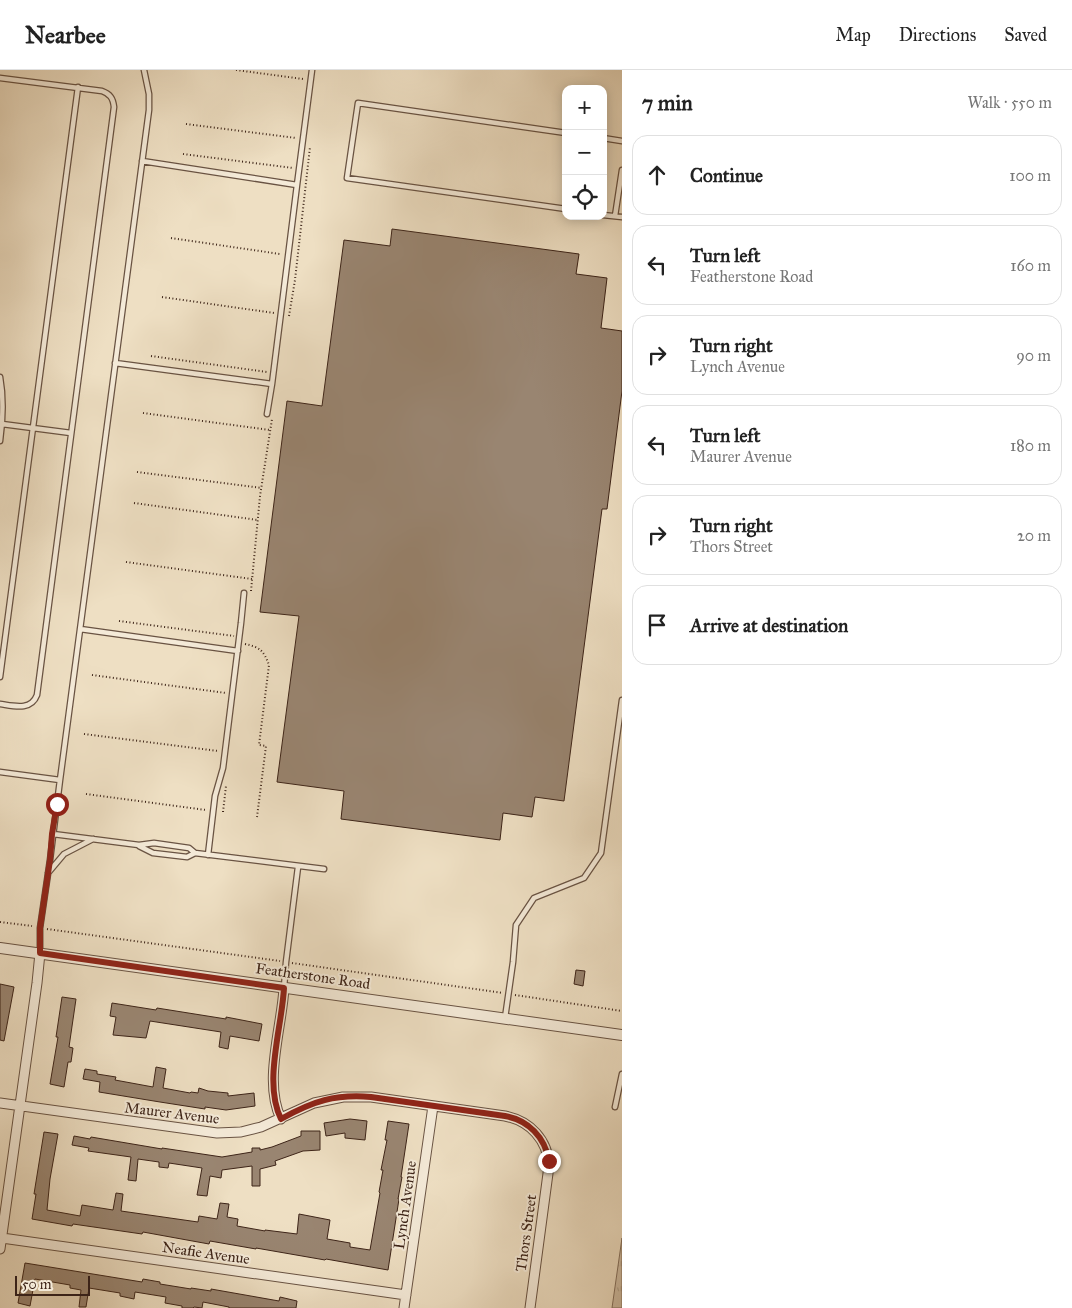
<!DOCTYPE html>
<html lang="en">
<head>
<meta charset="utf-8">
<style>
	:root { --surface:#fff; --page:#f6f6f6; --text:#222; --muted:#767676; --line:#e0e0e0 }
	body { margin:0; font-family:"IM FELL Great Primer",serif; background:var(--page); color:var(--text) }
	.controls { position:absolute; right:15px; top:15px; display:grid; overflow:hidden; border-radius:10px; box-shadow:0 2px 12px #0003 }
	.controls button { width:45px; height:45px; display:grid; place-items:center; padding:0; border:0; border-bottom:1px solid var(--line); background:var(--surface); color:var(--text); font:25px sans-serif }
	.scale { position:absolute; left:15px; bottom:12px; width:75px; box-sizing:border-box; padding-left:5px; border:2px solid #3d2418; border-top:0; font-size:14px; line-height:18px; white-space:nowrap; color:#3d2418; -webkit-text-stroke:4px #f4ead8; paint-order:stroke }
	.stop { position:absolute; width:15px; height:15px; margin:-11px; border:4px solid #8f2418; border-radius:50%; background:#fff }
	.stop.end { background:#8f2418; border-color:#fff; box-shadow:0 1px 5px #0008 }
	.list { margin:0; padding:0; list-style:none }
	h2 { display:flex; justify-content:space-between; align-items:center; height:65px; margin:0; padding:0 20px; font-size:21px }
	h2 small { font-size:16px; font-weight:400; color:var(--muted) }
	.list li { display:grid; grid-template-columns:32px 1fr auto; gap:15px; align-items:center; box-sizing:border-box; height:80px; margin:0 10px 10px; padding:0 10px; border:1px solid var(--line); border-radius:15px }
	.list b { display:block; font-size:19px; white-space:nowrap }
	.list p { margin:0; font-size:16px; white-space:nowrap; color:var(--muted) }
	.list em { font-size:16px; font-style:normal; color:var(--muted) }
	.icon { flex:none; width:28px; height:28px; fill:none; stroke:currentColor; stroke-width:2; stroke-linecap:round; stroke-linejoin:round }
	.map { position:relative; flex:none; width:622px; height:1238px; overflow:hidden }
	header { display:flex; align-items:center; gap:30px; box-sizing:border-box; height:70px; padding:0 25px; background:var(--surface); border-bottom:1px solid var(--line) }
	header strong { font-size:24px }
	nav { display:flex; gap:28px; margin-inline-start:auto; font-size:18px }
	main { display:flex }
	aside { flex:1; background:var(--surface) }
	.map>svg:first-child { display:block }
	.grass { fill:url(#grass-tufts); stroke:#86725f }
	.building { fill:#998571; stroke:#3d2418 }
	.lines { fill:none; stroke-linecap:round; stroke-linejoin:round }
	.service-casing { stroke:#695343; stroke-width:7 }
	.minor-casing { stroke:#695343; stroke-width:11 }
	.tertiary-casing { stroke:#695343; stroke-width:12 }
	.path { stroke:#3d2418; stroke-width:2; stroke-dasharray:1 2.5; stroke-linecap:butt }
	.service { stroke:#f4ead8; stroke-width:4.5 }
	.minor { stroke:#f4ead8; stroke-width:9 }
	.tertiary { stroke:#f4ead8; stroke-width:10 }
	.route { stroke:#8f2418; stroke-width:6 }
	.labels { text-anchor:middle; dominant-baseline:central; stroke-width:4; stroke-linejoin:round; paint-order:stroke }
	.street-label { font-size:15px; fill:#3d2418; stroke:#f4ead8 }
</style>
</head>
<body>
<header>
<strong>Nearbee</strong>
<nav><a>Map</a><a>Directions</a><a>Saved</a></nav>
</header>
<main>
<div class="map">
<svg width="622" height="1238" viewBox="0 0 622 1238">
	<defs>
		<pattern id="grass-tufts" width="24" height="20" patternUnits="userSpaceOnUse" patternTransform="scale(1.25)"><rect width="24" height="20" fill="#d0bfa6"/><path d="M3 7l-1-3M5 7V3M7 7l1-3M15 17l-1-3M17 17v-4M19 17l1-3" fill="none" stroke="#b4a48e"/></pattern>
	</defs>
	<rect width="100%" height="100%" fill="#eedfc3"/>
	<filter id="stains"><feTurbulence type="fractalNoise" baseFrequency=".004" numOctaves="4"/><feColorMatrix values="0 0 0 0 .2 0 0 0 0 .09 0 0 0 0 .02 0 0 0 .5 -.17"/></filter>
	<radialGradient id="worn" r=".72"><stop offset=".6" stop-color="#630" stop-opacity="0"/><stop offset="1" stop-color="#630" stop-opacity=".3"/></radialGradient>
	<path class="grass" d="M622,1168v70h-10z"/>
	<path class="building" d="M392,159l187,25 -3,20 31,4 -6,50 21,3v60l-15,118h-5l-38,292 -29,-4 -3,20 -29,-4 -3,27 -159,-21 3,-28 -67,-9 22,-166 -39,-4 27,-211 35,5 22,-166 46,6z
		M576,900l9,1 -2,15 -9,-2z
		M0,914l14,3 -10,54 -4,-1z
		M62,927l14,2 -7,48 4,1 -2,14h-3l-4,25 -14,-3 8,-47h-2z
		M112,933l44,7 1,-2 69,11v-2l36,7 -3,17 -29,-5 -2,13 -9,-2 2,-15 -71,-11 -4,17 -33,-3 3,-18 -6,-1z
		M156,997l10,2 -3,19 27,5 1,-1 7,1 1,-5 9,3 20,2v3l26,-3 1,13 -29,4 -21,-3v2l-45,-7 -61,-10 1,-10 -17,-3 2,-10 12,2v3l19,3 -1,3 38,7z
		M350,1049l17,2 -2,19 -20,-2v-5l-19,3 -2,-13z
		M388,1051l21,3 -8,53h1l-4,22h1l-11,71 -62,-11 -1,1 -69,-12v1l-46,-8 -1,3 -66,-12 -1,2 -69,-10 -1,2 -40,-7 4,-25h-2l10,-62 14,2 -8,45 -3,31 33,6 2,-11 31,5 3,-17 7,1 -2,17 77,11 1,-6 18,3 3,-16 9,1 -2,13 11,2 -1,7 28,5v-1l32,4 2,-20 31,6 -3,19 23,4v4l20,3 10,-57 -1,-1 4,-22h-2l6,-30h-2z
		M301,1061h19v19l-17,1 -28,10 1,4 -16,4v17h-8v-20l-30,4 -1,8 -11,-2 -3,20 -10,-1 5,-27 -33,-5 -1,5 -9,-1v-5l-21,-3 -2,22 -8,-1 3,-23 -43,-6 1,-3 -17,-3 2,-9 16,3 1,-2 71,12v-1l60,9 30,-5v-4h8v2l12,-3 29,-11z
		M25,1193l117,19 1,-3 17,3v2l31,5v-1l20,3v-2l68,12 1,-4 17,4 -1,7h-67v-1l-26,-5 -1,6 -8,-1 -1,1h-11v-2l-17,-3 1,-6 -31,-5 -1,7 -14,-3v-3l-31,-5 -3,19h-7l2,-17 -11,-2v-3l-35,-6 -5,27 -12,-3z"/>
	<g class="lines">
		<g class="service-casing">
			<path id="service" d="M0,8l102,13c8,3 11,7 12,16l-77,588c-6,16 -23,11 -37,9
				M566,63l-208,-30 -11,75 219,31
				M603,68l19,3
				M142,91l155,24 -25,199 -5,30
				M297,115l15,-115
				M603,145l19,2
				M615,146l7,-46
				M115,293l157,21
				M0,307c4,22 3,42 0,64
				M2,354l69,9
				M80,559l158,22
				M0,607l78,-590
				M0,702l60,8 -10,80 -10,68v24
				M60,710l89,-670v-16l-5,-24
				M53,764l86,11 15,-2 35,5 6,5 129,16
				M139,776l14,7 34,4 8,-4
				M208,785l7,-59 8,-28 18,-145 3,-30
				M48,803l16,-19 29,-15
				M284,918l2,-26 12,-95
				M505,948l8,-56 3,-37 18,-27 50,-20 17,-25 21,-153
				M615,1037l7,-33"/>
		</g>
		<g class="minor-casing">
			<path id="minor" d="M0,1033l217,30 24,-1 20,-5 53,-24 29,-6h28l134,19c25,5 43,24 44,50l-19,142
				M281,1049c-18,-37 1,-92 3,-131
				M2,1168l404,57
				M0,1179l37,-266 3,-30
				M404,1238l29,-202"/>
		</g>
		<g class="tertiary-casing">
			<path id="tertiary" d="M0,878l622,87"/>
		</g>
		<path class="path" d="M236,0l67,9
			M186,54l110,14
			M183,84l110,14
			M171,168l109,16
			M162,227l112,16
			M289,246l6,-36 15,-133
			M151,286l116,16
			M143,343l127,17
			M137,402l125,16
			M134,433l124,17
			M126,492l126,17
			M251,521l9,-95 12,-77
			M119,551l115,15
			M245,574c15,3 19,7 24,21l-10,80 7,1 -9,71
			M92,605l134,18
			M84,664l134,17
			M86,724l120,16
			M223,742l3,-26
			M0,852l32,4
			M47,859l233,32
			M292,893l211,30
			M515,925l107,16"/>
		<use href="#service" class="service"/>
		<use href="#minor" class="minor"/>
		<use href="#tertiary" class="tertiary"/>
	</g>
	<g class="lines">
		<path class="route" d="M57,734l-5,30 -2,26 -10,68v25l244,35c-2,39 -21,95 -3,131 32,-18 54,-25 90,-22l134,19c23,4 40,21 44,45"/>
	</g>
	<g class="labels">
		<g class="street-label">
			<text transform="translate(313 906) rotate(8)">Featherstone Road</text>
			<text transform="translate(172 1043) rotate(7)">Maurer Avenue</text>
			<text transform="translate(405 1135) rotate(-82)">Lynch Avenue</text>
			<text transform="translate(526 1163) rotate(-82)">Thors Street</text>
			<text transform="translate(206 1183) rotate(8)">Neafie Avenue</text>
		</g>
	</g>
	<rect width="100%" height="100%" filter="url(#stains)"/>
	<rect width="100%" height="100%" fill="url(#worn)"/>
</svg>
<div class="controls">
<button>+</button>
<button>−</button>
<button><svg class="icon" aria-label="locate" viewBox="0 0 24 24"><circle cx="12" cy="12" r="6"/><path d="M12 2v4M12 18v4M2 12h4M18 12h4"/></svg></button>
</div>
<div class="scale">50 m</div>
<div class="stop" style="left:57px;top:734px"></div>
<div class="stop end" style="left:549px;top:1091px"></div>
</div>
<aside>
<h2>7 min<small>Walk · 550 m</small></h2>
<ul class="list">
<li><svg class="icon" aria-label="ahead" viewBox="0 0 24 24"><path d="M12 20V5M6 11l6-6 6 6"/></svg><div><b>Continue</b></div><em>100 m</em></li>
<li><svg class="icon" aria-label="left" viewBox="0 0 24 24"><path d="M17 20v-9H6M10 6l-5 5 5 5"/></svg><div><b>Turn left</b><p>Featherstone Road</p></div><em>160 m</em></li>
<li><svg class="icon" aria-label="right" viewBox="0 0 24 24"><path d="M7 20v-9h11M14 6l5 5-5 5"/></svg><div><b>Turn right</b><p>Lynch Avenue</p></div><em>90 m</em></li>
<li><svg class="icon" aria-label="left" viewBox="0 0 24 24"><path d="M17 20v-9H6M10 6l-5 5 5 5"/></svg><div><b>Turn left</b><p>Maurer Avenue</p></div><em>180 m</em></li>
<li><svg class="icon" aria-label="right" viewBox="0 0 24 24"><path d="M7 20v-9h11M14 6l5 5-5 5"/></svg><div><b>Turn right</b><p>Thors Street</p></div><em>20 m</em></li>
<li><svg class="icon" aria-label="arrive" viewBox="0 0 24 24"><path d="M6 21V4h12l-3 4 3 4H6"/></svg><div><b>Arrive at destination</b></div></li>
</ul>
</aside>
</main>
</body>
</html>
